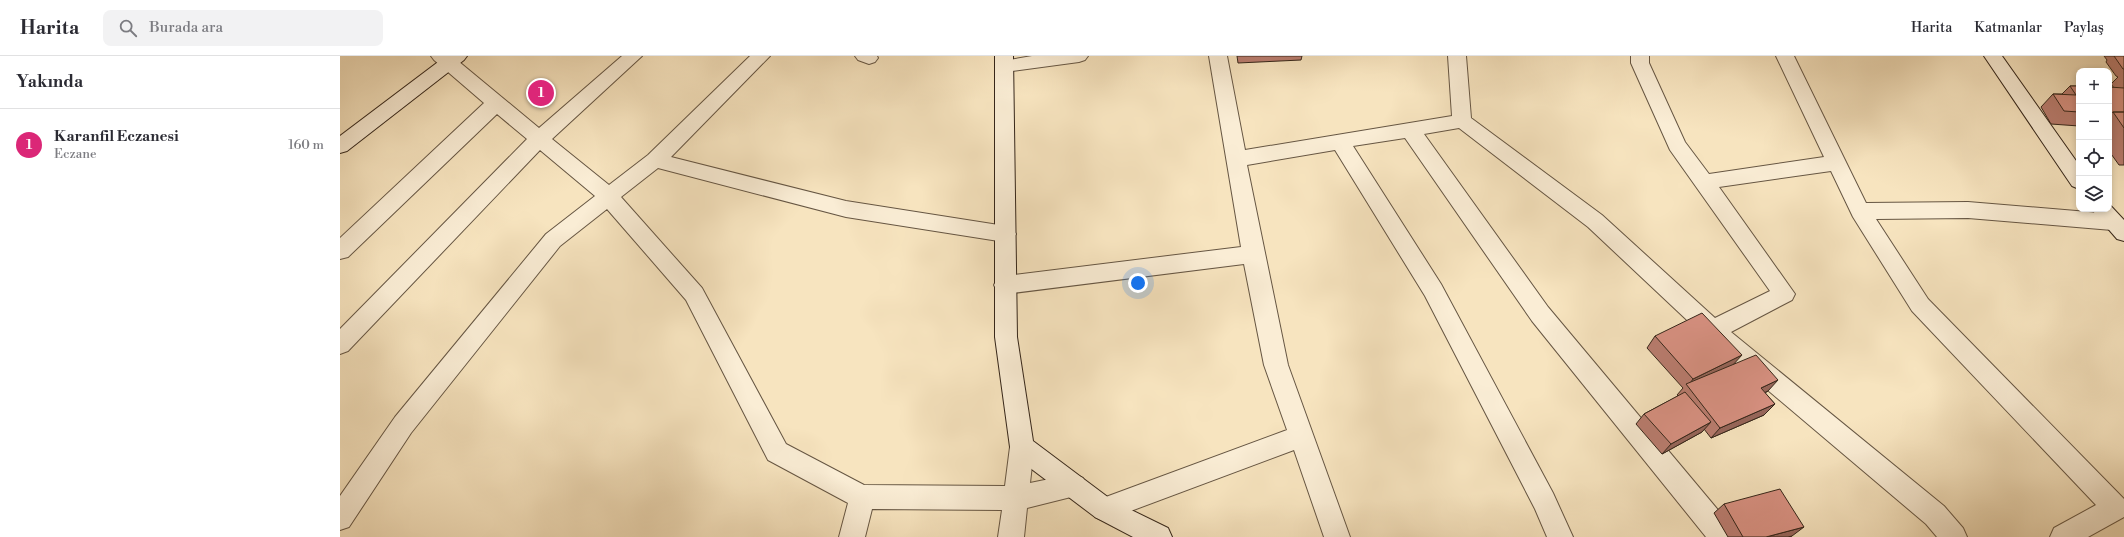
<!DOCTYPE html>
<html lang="tr">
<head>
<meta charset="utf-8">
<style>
	:root { --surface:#fff; --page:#f2f2f3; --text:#2b2b33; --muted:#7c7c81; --line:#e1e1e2; --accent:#db2777 }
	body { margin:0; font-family:"Libre Bodoni",serif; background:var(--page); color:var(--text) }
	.controls { position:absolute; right:12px; top:12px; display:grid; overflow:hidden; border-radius:8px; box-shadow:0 2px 6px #0003 }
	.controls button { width:36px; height:36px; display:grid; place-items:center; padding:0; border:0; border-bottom:1px solid var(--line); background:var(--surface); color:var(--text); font:20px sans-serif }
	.you { position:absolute; left:798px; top:227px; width:14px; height:14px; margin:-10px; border:3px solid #fff; border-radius:50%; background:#1a73e8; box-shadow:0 0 0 6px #1a73e833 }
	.badge { display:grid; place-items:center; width:26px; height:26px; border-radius:50%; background:var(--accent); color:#fff; font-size:13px; font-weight:700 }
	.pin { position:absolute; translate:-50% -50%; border:2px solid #fff; box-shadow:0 1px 4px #0006 }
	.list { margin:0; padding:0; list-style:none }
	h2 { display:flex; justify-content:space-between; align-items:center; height:52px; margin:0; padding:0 16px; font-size:17px }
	h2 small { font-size:13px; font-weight:400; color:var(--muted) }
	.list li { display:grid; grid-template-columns:26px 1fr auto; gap:12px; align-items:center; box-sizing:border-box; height:72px; padding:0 16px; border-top:1px solid var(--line) }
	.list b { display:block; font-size:15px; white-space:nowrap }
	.list p { margin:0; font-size:13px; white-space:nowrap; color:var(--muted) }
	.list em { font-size:13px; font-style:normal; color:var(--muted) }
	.icon { flex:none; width:22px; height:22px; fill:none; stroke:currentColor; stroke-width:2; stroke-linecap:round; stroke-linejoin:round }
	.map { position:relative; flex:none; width:1784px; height:481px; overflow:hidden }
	header { display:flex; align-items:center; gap:24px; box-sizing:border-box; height:56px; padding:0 20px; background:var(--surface); border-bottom:1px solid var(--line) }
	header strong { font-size:19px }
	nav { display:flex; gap:22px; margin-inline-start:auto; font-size:14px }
	.search { width:280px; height:36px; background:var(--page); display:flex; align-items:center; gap:10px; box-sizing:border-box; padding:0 14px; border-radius:8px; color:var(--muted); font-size:15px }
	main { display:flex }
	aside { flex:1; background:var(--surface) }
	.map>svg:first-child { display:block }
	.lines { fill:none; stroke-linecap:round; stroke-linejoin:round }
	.street-casing { stroke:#665643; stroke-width:2 }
	.secondary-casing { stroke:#35261a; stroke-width:2 }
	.street { fill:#faedd5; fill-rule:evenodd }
	.secondary { fill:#faedd5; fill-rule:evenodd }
	.wall { fill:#ba7d70; stroke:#35261a }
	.shaded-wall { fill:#97665b; stroke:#35261a }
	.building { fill:#d89182; stroke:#35261a }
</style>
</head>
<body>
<header>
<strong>Harita</strong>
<div class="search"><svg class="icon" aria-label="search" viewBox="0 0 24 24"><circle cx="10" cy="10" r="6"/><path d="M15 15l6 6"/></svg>Burada ara</div>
<nav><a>Harita</a><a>Katmanlar</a><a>Paylaş</a></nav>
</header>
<main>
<aside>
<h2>Yakında<small></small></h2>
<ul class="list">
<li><span class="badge">1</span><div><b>Karanfil Eczanesi</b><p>Eczane</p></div><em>160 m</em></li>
</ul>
</aside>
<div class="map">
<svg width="1784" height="481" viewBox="0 0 1784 481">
	<rect width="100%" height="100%" fill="#f7e4bf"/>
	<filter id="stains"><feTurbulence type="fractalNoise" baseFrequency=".005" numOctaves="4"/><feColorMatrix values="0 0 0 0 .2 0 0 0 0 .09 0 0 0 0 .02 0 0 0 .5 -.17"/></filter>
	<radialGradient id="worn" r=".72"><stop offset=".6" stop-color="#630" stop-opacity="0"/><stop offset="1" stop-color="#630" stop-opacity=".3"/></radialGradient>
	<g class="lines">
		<g class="street-casing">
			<path id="street" d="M91,0h21l87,72 83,-72h20l-90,83 57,46 39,-30 102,-99h20l-99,101 175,44 159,25 7,2 4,6 -4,6 -7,2 -159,-25 -188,-49 -37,29 81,91 84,156 78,41 141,1 5,-39 3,-8 9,-3 9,3 3,8 -4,36 44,-9 9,4 4,8 -4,8 -56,14 -3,29h-26l4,-27 -130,-1 -7,28h-26l9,-34 -80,-43 -82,-160 -79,-91 -47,37 -149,187 -62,94 -9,3v-34l55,-79 151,-183 49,-38 -55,-46 -192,201 -8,3v-25l187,-190 -30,-25 -149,143 -8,2v-21l144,-135 -50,-43z
				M515,0h22l1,2 -3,4 -6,2 -11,-4z
				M692,0h56l-3,4 -6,2 -75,10 -6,-2 -3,-4 3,-4z
				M869,0h18l18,94 207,-34 -4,-60h18l5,62 131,97 113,103 55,-27 -100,-141 -39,-87v-7h18v7l36,79 24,32 115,-17 -48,-101h18l72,147 102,-1 144,12 7,2 3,6 -3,6 -7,2 -144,-12 -92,1 52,80 196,200v18l-36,20h-38l4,-9 42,-23 -184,-194 -59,-94 -22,-46 -112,16 76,107 -3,6 -61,32 213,174 19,22 4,9h-30l-11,-13 -221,-187 -117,-110 -129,-99 -35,6 124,173 170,203 16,27h-28l-174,-216 -127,-183 -52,8 88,138 112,209 20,44h-26l-12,-28 -110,-213 -90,-146 -88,15 41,200 62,172h-26l-30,-87 -190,71 -9,-4 -4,-8 4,-8 192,-71 -23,-65 -20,-101 -239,30 -8,-3 -3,-6 3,-6 8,-3 236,-29z"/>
		</g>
		<g class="secondary-casing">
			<path id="secondary" d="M106,0h21l-3,4 -117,91 -7,2v-17z
				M655,0h18l4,281 16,104 80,60 55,27 4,9h-39l-38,-20 -82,-62 -3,-8 -15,-110z
				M1644,0h18l77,109v24l-7,-3z
				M1769,148l15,16v21l-7,-2 -26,-30h18z"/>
		</g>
		<use href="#street" class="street"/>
		<use href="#secondary" class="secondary"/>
	</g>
	<path class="wall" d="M897,0h65l-1,4 -63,3z
		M1764,0h20v109h-5l-10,-14v-64l5,1 -3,-4 7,-7 -2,-1 -10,-14 1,-2z
		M1730,30h9v40l-28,-2 -10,-17 12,-13h9z
		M1315,280l79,28 34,27 -3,2 10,11 -11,11 -53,23 -7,-9 -2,3 -40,22 -26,-30 8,-10 34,-18 -1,-1 6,-7 -36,-40z
		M1384,448l68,32 -4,1h-60l-14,-24z"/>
	<path class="shaded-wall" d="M1402,299l-10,11 -44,20 5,-7z
		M1438,324l-10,11 -17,8 10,-11z
		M1435,348l-11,11 -53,23 9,-10z
		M1371,366l-9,10 -40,22 9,-10z
		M1464,471l-12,9 -4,1h-22z"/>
	<path class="building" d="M1774,0h10v13h-1z
		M1730,30h9v26l-15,-1 -11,-17 23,1z
		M1769,31l15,1v24h-11l-2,1h-2z
		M1773,56h11v16z
		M1362,257l40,42 -49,24 -38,-43z
		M1416,299l22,25 -17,8 14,16 -55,24 -34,-44z
		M1345,336l26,30 -40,22 -27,-30z
		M1440,433l24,38 -38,10h-23l-19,-33z"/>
	<rect width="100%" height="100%" filter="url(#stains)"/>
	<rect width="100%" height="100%" fill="url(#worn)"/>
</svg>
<div class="controls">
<button>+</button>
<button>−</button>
<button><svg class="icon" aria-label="locate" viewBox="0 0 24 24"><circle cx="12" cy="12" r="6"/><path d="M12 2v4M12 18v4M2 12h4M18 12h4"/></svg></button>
<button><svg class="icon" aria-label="layers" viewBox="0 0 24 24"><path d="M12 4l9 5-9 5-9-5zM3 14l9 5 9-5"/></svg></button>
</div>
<div class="you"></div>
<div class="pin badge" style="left:201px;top:37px">1</div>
</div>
</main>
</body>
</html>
